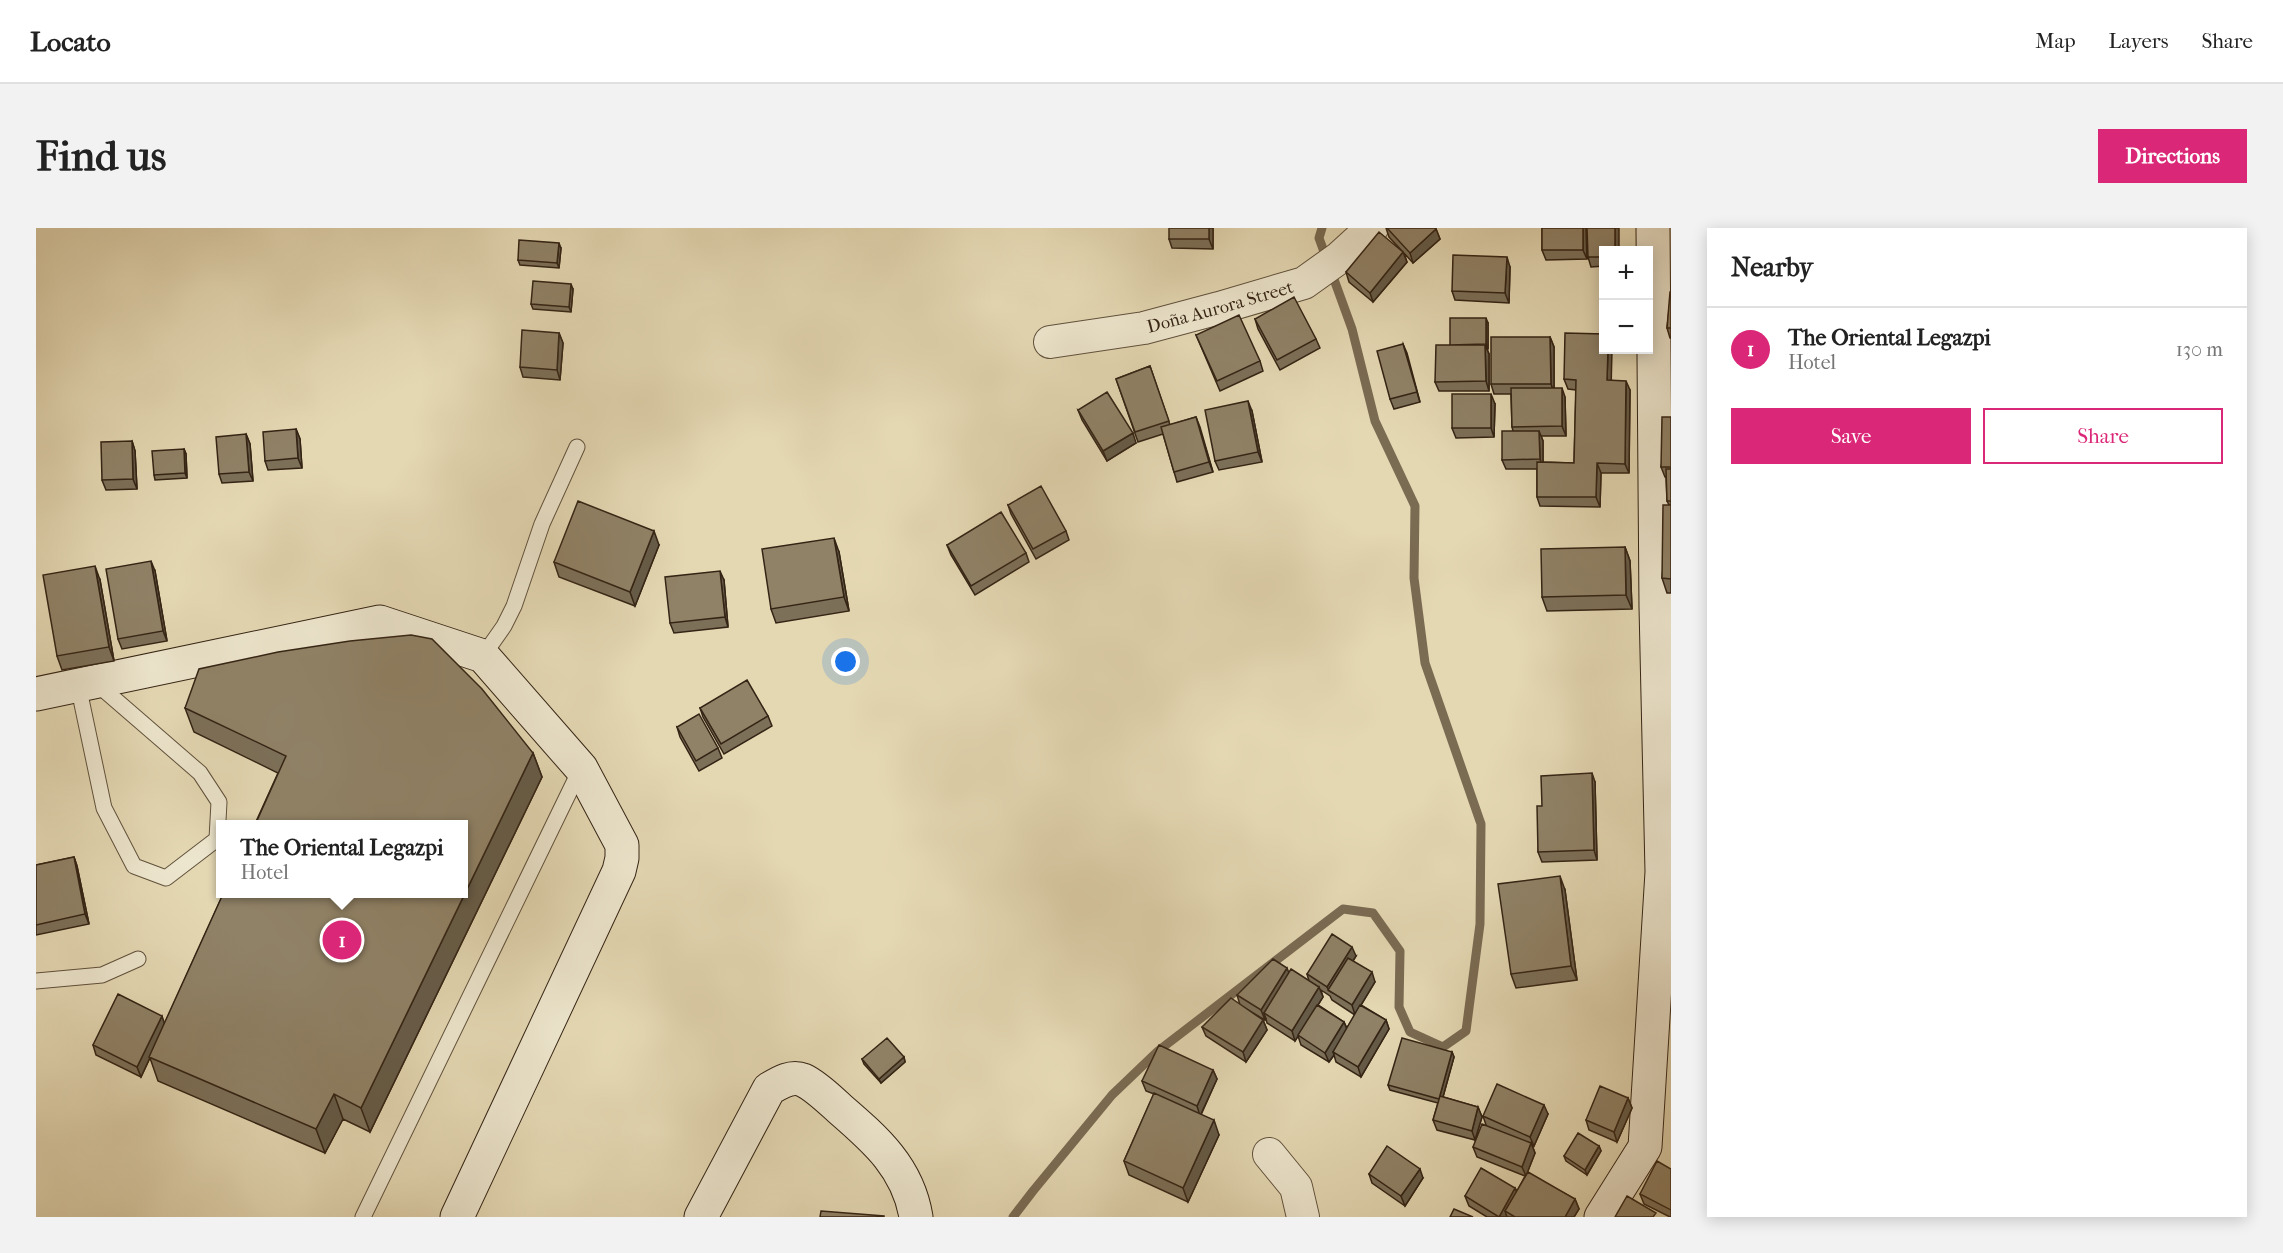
<!DOCTYPE html>
<html lang="en">
<head>
<meta charset="utf-8">
<style>
	:root { --surface:#fff; --page:#f2f2f2; --text:#222; --muted:#767676; --line:#e0e0e0; --accent:#db2777 }
	body { margin:0; font-family:"IM FELL French Canon",serif; background:var(--page); color:var(--text) }
	.controls { position:absolute; right:18px; top:18px; display:grid; overflow:hidden; border-radius:0px; box-shadow:0 3px 15px #0003 }
	.controls button { width:54px; height:54px; display:grid; place-items:center; padding:0; border:0; border-bottom:2px solid var(--line); background:var(--surface); color:var(--text); font:30px sans-serif }
	.you { position:absolute; left:810px; top:434px; width:21px; height:21px; margin:-15px; border:4px solid #fff; border-radius:50%; background:#1a73e8; box-shadow:0 0 0 9px #1a73e833 }
	.badge { display:grid; place-items:center; width:39px; height:39px; border-radius:50%; background:var(--accent); color:#fff; font-size:20px; font-weight:700 }
	.pin { position:absolute; translate:-50% -50%; border:3px solid #fff; box-shadow:0 2px 6px #0006 }
	.popup { position:absolute; left:180px; top:592px; width:252px; height:78px; box-sizing:border-box; display:grid; place-content:center; border-radius:0px; background:var(--surface); filter:drop-shadow(0 2px 4px #0005); font-size:20px; white-space:nowrap; color:var(--muted) }
	.popup b { font-size:22px; color:var(--text) }
	.popup::after { content:''; position:absolute; left:50%; top:100%; margin-left:-12px; border:12px solid transparent; border-top-color:var(--surface) }
	.list { margin:0; padding:0; list-style:none }
	h2 { display:flex; justify-content:space-between; align-items:center; height:78px; margin:0; padding:0 24px; font-size:26px }
	h2 small { font-size:20px; font-weight:400; color:var(--muted) }
	.list li { display:grid; grid-template-columns:39px 1fr auto; gap:18px; align-items:center; box-sizing:border-box; height:84px; padding:0 24px; border-top:2px solid var(--line) }
	.list b { display:block; font-size:22px; white-space:nowrap }
	.list p { margin:0; font-size:20px; white-space:nowrap; color:var(--muted) }
	.list em { font-size:20px; font-style:normal; color:var(--muted) }
	.actions { display:flex; gap:12px; padding:18px 24px }
	.actions a { flex:1; padding:14px 0; border:2px solid var(--accent); border-radius:0px; text-align:center; font-size:21px; color:var(--accent) }
	.actions .main { background:var(--accent); color:#fff }
	.map { position:relative; flex:none; width:1635px; height:989px; overflow:hidden; border-radius:0px }
	header { display:flex; align-items:center; gap:36px; box-sizing:border-box; height:84px; padding:0 30px; background:var(--surface); border-bottom:2px solid var(--line) }
	header strong { font-size:28px }
	nav { display:flex; gap:33px; margin-inline-start:auto; font-size:21px }
	.intro { display:flex; align-items:center; justify-content:space-between; box-sizing:border-box; height:144px; padding:0 36px }
	h1 { margin:0; font-size:42px }
	.button { padding:15px 27px; border-radius:0px; background:var(--accent); color:#fff; font-size:21px; font-weight:700 }
	main { display:flex; gap:36px; padding:0 36px }
	aside { flex:1; background:var(--surface); border-radius:0px; box-shadow:0 3px 15px #0003 }
	.map>svg:first-child { display:block }
	.lines { fill:none; stroke-linecap:round; stroke-linejoin:round }
	.stream { stroke:#7a6b53; stroke-width:9 }
	.lane-casing { stroke:#60513c; stroke-width:17 }
	.street-casing { stroke:#60513c; stroke-width:34 }
	.secondary-casing { stroke:#342415; stroke-width:35 }
	.lane { stroke:#ede6ce; stroke-width:15 }
	.street { stroke:#ede6ce; stroke-width:32 }
	.secondary { stroke:#ede6ce; stroke-width:33 }
	.wall { fill:#7c7059; stroke:#342415; stroke-width:1.5; fill-rule:evenodd }
	.shaded-wall { fill:#655b48; stroke:#342415; stroke-width:1.5 }
	.building { fill:#908267; stroke:#342415; stroke-width:1.5 }
	.labels { text-anchor:middle; dominant-baseline:central; stroke-width:6; stroke-linejoin:round; paint-order:stroke }
	.street-label { font-size:18px; fill:#342415; stroke:#ede6ce }
</style>
</head>
<body>
<header>
<strong>Locato</strong>
<nav><a>Map</a><a>Layers</a><a>Share</a></nav>
</header>
<div class="intro"><h1>Find us</h1><a class="button">Directions</a></div>
<main>
<div class="map">
<svg width="1635" height="989" viewBox="0 0 1635 989">
	<rect width="100%" height="100%" fill="#e4d8b3"/>
	<filter id="stains"><feTurbulence type="fractalNoise" baseFrequency=".00333" numOctaves="4"/><feColorMatrix values="0 0 0 0 .2 0 0 0 0 .09 0 0 0 0 .02 0 0 0 .5 -.17"/></filter>
	<radialGradient id="worn" r=".72"><stop offset=".6" stop-color="#630" stop-opacity="0"/><stop offset="1" stop-color="#630" stop-opacity=".3"/></radialGradient>
	<g class="lines">
		<path class="stream" d="M977,989l20,-26 79,-96 46,-44 185,-142 30,4 27,38 -1,56 11,25 33,15 23,-16 14,-107 1,-100 -56,-161 -11,-85 1,-72 -40,-85 -23,-92 -33,-91 3,-10"/>
		<g class="lane-casing">
			<path id="lane" d="M447,428l21,-30 10,-20 28,-82 35,-77
				M42,457l26,123 30,58 32,12 51,-39 2,-37 -19,-29 -104,-90
				M0,753l66,-6 36,-16
				M327,989l217,-447"/>
		</g>
		<g class="street-casing">
			<g id="street">
				<path id="s1" d="M1014,114l94,-14 75,-20 85,-25 35,-25 33,-30"/>
				<path d="M1233,926l27,33 7,30"/>
			</g>
		</g>
		<g class="secondary-casing">
			<path id="secondary" d="M0,466l344,-72 103,34 98,112 41,77v13l-3,13 -162,346
				M665,989l68,-128c10,-6 22,-14 34,-9 13,6 27,20 37,29 36,31 68,59 76,108
				M1565,989l44,-70 17,-275 -6,-265 -3,-379"/>
		</g>
		<use href="#lane" class="lane"/>
		<use href="#street" class="street"/>
		<use href="#secondary" class="secondary"/>
	</g>
	<path class="wall" d="M1177,0v21l-41,-1 -3,-9z
		M1350,0l50,1 4,10 -27,24 -9,-10 3,9 -34,40 -24,-20 -3,-10 56,-21 -13,-14z
		M1506,0h44l1,31 -41,1 -4,-10z
		M525,20l-2,20 -39,-3 -2,-5z
		M1568,22v16l-13,1 -3,-10z
		M1474,39l-1,36 -54,-3 -3,-9z
		M537,61l-2,23 -38,-3 -2,-5z
		M1635,64v46h-1l-3,-10z
		M1219,91l61,20 4,9 -40,22 -22,-41z
		M1452,95v26h-1l2,5v37h-50l-4,-9 15,-37z
		M523,105l4,10 -3,37 -37,-3 -3,-10z
		M1160,107l64,26 3,10 -43,20z
		M1514,109l4,10v41l11,9 1,39h-25l2,5v21l31,1 2,-73 -8,-1 -4,-10 47,1 19,10 -1,83h-28l-1,34 -60,-1 -3,-9v-28h-31l-4,-9 11,-29 -1,-4 -1,-33h-17l-3,-10z
		M1367,116l17,58 -26,7 -4,-10z
		M1114,138l20,59 26,-8 17,55 -36,10 -14,-48 -25,8 -22,-63z
		M1459,176l-1,33 -38,1 -4,-10z
		M1042,182l58,33 -29,18 -25,-41z
		M1216,183l10,51 -43,8 -4,-9z
		M1635,189v176h-4l-5,-15 7,-73 -2,-4 -1,-24h-1l-4,-10z
		M260,201l4,10 2,29 -34,2 -3,-9z
		M210,206l4,10 3,37 -31,2 -3,-9z
		M96,213l3,10 2,38 -31,1 -4,-10z
		M148,221l2,5 1,24 -32,2 -1,-5z
		M972,277l58,26 3,9 -33,19 -25,-45z
		M623,317l-24,61 -76,-29 -5,-15z
		M911,317l79,8 3,9 -54,33 -24,-40z
		M1589,319l5,14 2,48 -85,2 -5,-14z
		M803,324l10,59 -73,12 -5,-14z
		M119,343l12,70 -45,8 -4,-10z
		M64,352l14,81 -52,9 -5,-14z
		M688,352l4,47 -54,6 -4,-10z
		M149,480l348,45 9,24 -172,355 -27,-13 -18,34 -167,-72 -8,-23 -9,19 -45,-22 -3,-10 72,-22 113,-250 -84,-41z
		M664,480l68,8 4,10 -48,28 -21,-37z
		M641,499l41,21 4,10 -23,13 -19,-34z
		M1559,554l2,78 -55,2 -4,-10 4,-46z
		M38,629l3,9 12,58 -53,11v-70z
		M1529,662l12,90 -61,8 -5,-14z
		M1320,728l-3,5 22,21 -14,23 25,15 3,9 -28,48 -25,-15 -2,-7 -5,7 -28,-17 -3,-9 -3,5 -28,-18 -1,-4 -1,1 -22,-13 20,13 4,10 -21,32 -40,-26 -4,-9 38,-22 -3,-10 52,-22 20,8 -2,-7zM1285,762l9,6 2,4 23,15 -8,13 -3,-6 -26,-17 5,-8z
		M1416,824l2,5 -11,40 35,10 4,10 -7,23 -38,-10 -4,-10 5,-17 -48,-13 -2,-5z
		M868,829l1,5 -24,21 -17,-19 -2,-5z
		M1177,842l4,9 -16,36 18,20 -31,67 -59,-27 -5,-14 30,-67 -8,-3 -4,-10z
		M1592,870l4,10 -15,34 -28,-12 -3,-10z
		M1512,886l-14,32 -2,-1 3,8 -8,20 48,26 4,10 -5,8h-87l-18,-11 -4,-10 50,-8 2,3 8,-15 -48,-19 -4,-10 13,-22 -3,-9z
		M1563,918l2,5 -14,24 -21,-14 -2,-5z
		M1635,941v48h-1l-26,-13 -4,-10z
		M1333,946l54,4 -18,28 -33,-23z"/>
	<path class="shaded-wall" d="M1173,0h4v21l-4,-10z
		M1547,0h3l1,31 -4,-9z
		M1579,0h4v22h-4z
		M1400,1l4,10 -27,24 -3,-10z
		M523,15l2,5 -2,20 -2,-5z
		M1367,24l4,10 -34,40 -3,-9z
		M1471,29l3,10 -1,36 -4,-10z
		M535,56l2,5 -2,23 -2,-5z
		M1450,90l2,5v26l-2,-5z
		M523,105l4,10 -3,37 -3,-10z
		M1514,109l4,10v46l-3,-9z
		M1367,116l4,9 13,49 -3,-10z
		M1449,117l4,9v37l-3,-10z
		M1572,122h4l-1,40 -4,-10z
		M1590,153l4,9 -1,83 -4,-9z
		M1526,160l3,9 1,39 -4,-10z
		M1455,166l4,10 -1,33 -3,-9z
		M1212,173l4,10 10,51 -4,-10z
		M1160,189l4,10 13,45 -4,-10z
		M260,201l4,10 2,29 -4,-10z
		M1503,203l4,10v28l-3,-10z
		M1097,205l3,10 -29,18 -4,-10z
		M210,206l4,10 3,37 -4,-9z
		M96,213l3,10 2,38 -4,-10z
		M148,221l2,5 1,24 -2,-5z
		M1561,235l4,10 -1,34 -4,-10z
		M618,303l5,14 -24,61 -5,-14z
		M798,310l5,14 10,59 -5,-14z
		M1589,319l5,14 2,48 -6,-14z
		M115,333l4,10 12,70 -4,-10z
		M59,338l5,14 14,81 -5,-14z
		M684,343l4,9 4,47 -3,-10z
		M497,525l9,24 -172,355 -9,-24z
		M1556,545l3,9 2,78 -3,-10z
		M38,629l3,9 12,58 -4,-10z
		M1524,648l5,14 12,90 -6,-14z
		M1316,719l4,9 -23,37 -4,-2 -2,-4z
		M1251,740l4,10 -27,35 2,6 -1,1 -4,-10z
		M1336,744l3,10 -20,33 -3,-10z
		M1283,759l4,10 -28,44 -3,-10z
		M126,788l3,9 -24,52 -4,-10z
		M1227,792l4,10 -21,32 -3,-10z
		M1350,792l3,9 -28,48 -3,-10z
		M1308,794l4,10 -15,20 1,3 -5,7 -4,-9z
		M1416,824l2,5 -13,47 -2,-5z
		M868,829l1,5 -24,21 -2,-4z
		M1177,842l4,9 -17,37 -3,-10z
		M298,866l9,25 -18,34 -9,-24z
		M1592,870l4,10 -15,34 -3,-10z
		M1508,877l4,9 -14,32 -4,-9z
		M1442,879l4,10 -7,23 -3,-9z
		M1178,892l5,15 -31,67 -5,-14z
		M1495,915l4,10 -9,23 -4,-9z
		M1563,918l2,5 -14,24 -2,-5z
		M1384,941l3,9 -18,28 -4,-10z
		M1479,960l4,10 -14,13 2,6h-8z
		M1539,971l4,10 -5,8h-9z"/>
	<path class="building" d="M1133,0h40v11h-40z
		M1351,0h48l1,1 -26,24z
		M1506,0h41v22h-41z
		M1551,0h28v22h-11v7h-16z
		M1343,4l24,20 -33,41 -24,-21z
		M483,12l40,3 -2,20 -39,-3z
		M1417,27l54,2 -2,36 -53,-2z
		M497,53l38,3 -2,23 -38,-3z
		M1634,64h1v36h-4z
		M1258,69l22,42 -39,21 -22,-41z
		M1203,87l21,46 -43,20 -21,-46z
		M1414,90h36v26l-36,1z
		M486,102l37,3 -2,37 -37,-3z
		M1529,105l39,1v16h4l-1,30 19,1 -1,83 -28,-1 -1,34h-59v-35l37,1 2,-83 -12,-1z
		M1455,109h59l1,47h-60z
		M1367,116l14,48 -27,7 -13,-48z
		M1400,117h49l1,36 -51,1z
		M1114,138l19,55 -34,11 -19,-53z
		M1475,160h51v38l-50,1z
		M1071,164l26,41 -30,18 -25,-41z
		M1416,166h39v34h-39z
		M1212,173l10,51 -43,9 -10,-51z
		M1160,189l13,45 -35,10 -13,-45z
		M1626,189h9v50h-10z
		M260,201l2,29 -33,3 -2,-29z
		M1466,203h37l1,28 -38,1z
		M210,206l3,38 -30,2 -3,-37z
		M96,213l1,38 -31,1 -1,-38z
		M148,221l1,24 -31,2 -2,-24z
		M1630,241h5v32h-4z
		M1005,258l25,45 -33,18 -25,-44z
		M542,273l76,30 -24,61 -76,-30z
		M1627,277h8v74l-9,-1z
		M965,284l25,41 -55,33 -24,-41z
		M798,310l10,59 -73,12 -9,-60z
		M1589,319l1,48 -84,2 -1,-48z
		M115,333l12,70 -45,8 -12,-70z
		M59,338l14,81 -52,9 -14,-81z
		M684,343l5,46 -55,6 -5,-46z
		M375,407l21,4 50,50 51,64 -172,355 -27,-14 -18,35 -167,-72 74,-163h241v-69h-209l31,-69 -101,-48 14,-39 79,-17 72,-11z
		M711,452l21,36 -47,28 -21,-36z
		M663,486l19,34 -22,13 -19,-34z
		M1556,545l2,77 -56,2 -1,-46h5l-1,-30z
		M38,629l11,57 -49,11v-60z
		M1524,648l11,90 -60,8 -13,-90z
		M1296,706l20,13 -25,40 -20,-13z
		M1312,730l24,14 -20,33 -24,-15z
		M1237,731l14,9 -26,42 -24,-15z
		M1255,741l28,18 -27,44 -28,-18z
		M82,766l44,22 -25,51 -44,-22z
		M1195,770l32,22 -20,32 -41,-25z
		M1281,777l27,17 -19,31 -27,-18z
		M1324,777l26,15 -28,47 -25,-15z
		M851,810l17,19 -25,22 -17,-20z
		M1366,810l50,14 -13,47 -51,-14z
		M1123,817l54,25 -16,36 -55,-25z
		M1461,856l47,21 -14,32 -47,-21z
		M1564,858l28,12 -14,34 -28,-12z
		M1118,865l60,27 -31,68 -59,-27z
		M1404,868l38,11 -6,24 -39,-11z
		M1446,896l49,19 -9,24 -49,-20z
		M1542,905l21,13 -14,24 -21,-14z
		M1351,918l33,23 -19,27 -32,-22z
		M1621,933l14,8v41l-31,-16z
		M1445,940l34,20 -16,29 -34,-21z
		M1492,944l47,27 -10,18h-50l-10,-6z
		M1591,968l29,17 -3,4h-38z
		M1418,981l19,8h-23z
		M785,983l63,5v1h-64z"/>
	<g class="labels">
		<g class="street-label">
			<text stroke="none"><textPath href="#s1" startOffset="174">Doña Aurora Street</textPath></text>
		</g>
	</g>
	<rect width="100%" height="100%" filter="url(#stains)"/>
	<rect width="100%" height="100%" fill="url(#worn)"/>
</svg>
<div class="controls">
<button>+</button>
<button>−</button>
</div>
<div class="you"></div>
<div class="pin badge" style="left:306px;top:712px">1</div>
<div class="popup"><b>The Oriental Legazpi</b>Hotel</div>
</div>
<aside>
<h2>Nearby<small></small></h2>
<ul class="list">
<li><span class="badge">1</span><div><b>The Oriental Legazpi</b><p>Hotel</p></div><em>130 m</em></li>
</ul>
<div class="actions"><a class="main">Save</a><a>Share</a></div>
</aside>
</main>
</body>
</html>
